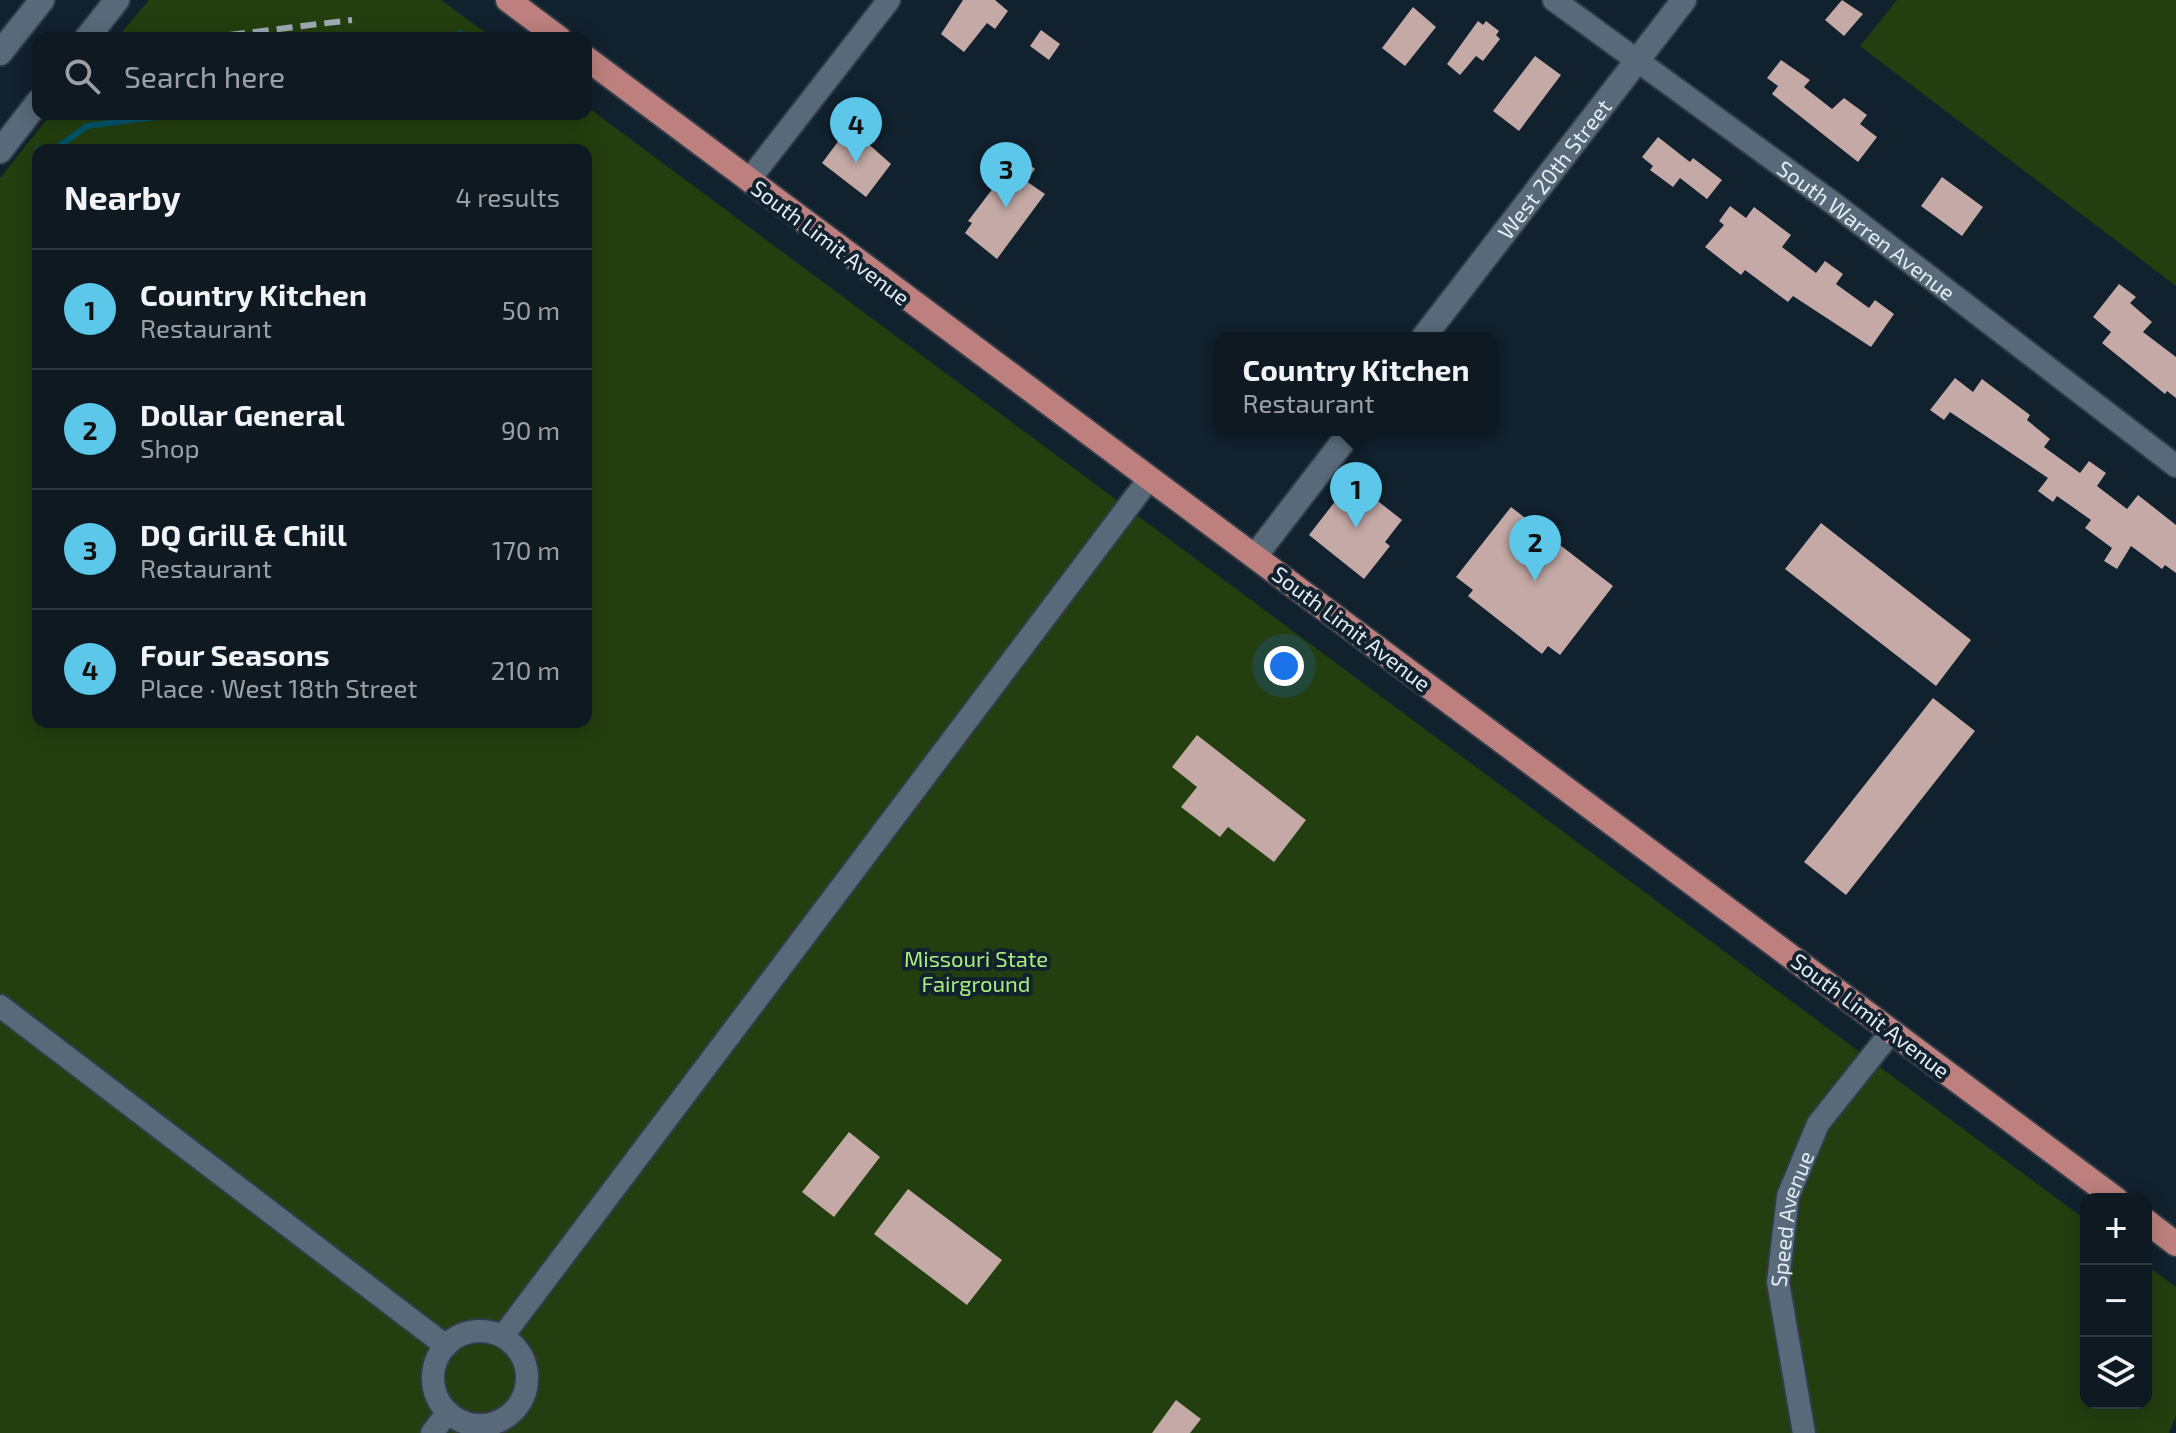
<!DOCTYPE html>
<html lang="en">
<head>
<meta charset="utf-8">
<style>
	:root { --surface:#0e1922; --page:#17222a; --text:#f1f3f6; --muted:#9ba0a5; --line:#2e3840; --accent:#5cc7e8 }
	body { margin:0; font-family:"Exo 2",sans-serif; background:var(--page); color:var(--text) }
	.controls { position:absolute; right:24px; bottom:24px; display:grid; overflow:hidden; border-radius:16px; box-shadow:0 4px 20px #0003 }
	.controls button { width:72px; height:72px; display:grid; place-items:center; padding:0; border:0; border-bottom:2px solid var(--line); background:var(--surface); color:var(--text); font:40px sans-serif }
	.you { position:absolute; left:1284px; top:666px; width:28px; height:28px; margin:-20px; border:6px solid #fff; border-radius:50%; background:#1a73e8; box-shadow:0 0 0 12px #1a73e833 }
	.badge { display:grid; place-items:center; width:52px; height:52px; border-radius:50%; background:var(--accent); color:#111; font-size:26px; font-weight:700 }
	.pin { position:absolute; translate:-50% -66px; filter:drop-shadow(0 2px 4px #0008) }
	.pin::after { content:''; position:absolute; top:42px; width:28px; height:24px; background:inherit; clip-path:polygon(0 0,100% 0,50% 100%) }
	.popup { position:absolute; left:1214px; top:332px; width:284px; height:104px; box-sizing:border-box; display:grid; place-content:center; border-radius:16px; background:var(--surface); filter:drop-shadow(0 2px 6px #0005); font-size:26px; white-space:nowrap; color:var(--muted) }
	.popup b { font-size:30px; color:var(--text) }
	.popup::after { content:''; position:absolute; left:50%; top:100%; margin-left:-16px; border:16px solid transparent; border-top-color:var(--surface) }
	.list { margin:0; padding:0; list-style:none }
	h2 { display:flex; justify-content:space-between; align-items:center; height:104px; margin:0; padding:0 32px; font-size:34px }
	h2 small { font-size:26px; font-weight:400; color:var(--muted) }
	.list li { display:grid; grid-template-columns:52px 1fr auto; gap:24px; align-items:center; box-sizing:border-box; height:120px; padding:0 32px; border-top:2px solid var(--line) }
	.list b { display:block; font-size:30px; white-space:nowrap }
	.list p { margin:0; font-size:26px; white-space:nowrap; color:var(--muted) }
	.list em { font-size:26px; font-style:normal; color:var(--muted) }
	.icon { flex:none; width:44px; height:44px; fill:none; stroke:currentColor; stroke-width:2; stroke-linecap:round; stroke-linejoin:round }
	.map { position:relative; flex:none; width:2176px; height:1433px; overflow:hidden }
	.search { position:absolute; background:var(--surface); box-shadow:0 4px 20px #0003; left:32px; top:32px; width:560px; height:88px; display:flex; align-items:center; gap:20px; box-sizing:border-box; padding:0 28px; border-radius:16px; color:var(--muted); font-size:30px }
	.panel { position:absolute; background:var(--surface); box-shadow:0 4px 20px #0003; left:32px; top:144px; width:560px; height:584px; border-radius:16px }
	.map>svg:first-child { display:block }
	.green { fill:#233e0f; fill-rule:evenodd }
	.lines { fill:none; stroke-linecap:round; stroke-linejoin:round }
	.stream { stroke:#01556b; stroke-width:6 }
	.building { fill:#c4a9a6 }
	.minor-casing { stroke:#323c47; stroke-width:26 }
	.tertiary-casing { stroke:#323c47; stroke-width:28 }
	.secondary-casing { stroke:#323c47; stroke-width:28 }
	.trunk-casing { stroke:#323c47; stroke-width:28 }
	.minor { stroke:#586a79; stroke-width:22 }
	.tertiary { stroke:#586a79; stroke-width:24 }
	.secondary { stroke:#586a79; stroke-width:24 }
	.trunk { stroke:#bd807e; stroke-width:24 }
	.rail { stroke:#9faab5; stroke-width:6; stroke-dasharray:16 8; stroke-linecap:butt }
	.labels { text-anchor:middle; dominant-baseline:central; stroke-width:8; stroke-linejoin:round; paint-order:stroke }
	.street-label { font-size:22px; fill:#e2ecf5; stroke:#12212e }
	.park-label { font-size:22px; fill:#a9ed7e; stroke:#12212e }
</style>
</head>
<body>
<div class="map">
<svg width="2176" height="1433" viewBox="0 0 2176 1433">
	<rect width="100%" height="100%" fill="#12212e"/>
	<path class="green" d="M149,0h292l52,38h-376z
		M1897,0h279v286l-316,-240z
		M586,106l1500,1114v183h60v-138l30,22v129l-7,17h-2169v-1255l51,-64h535zM38,150h548v572h-548z"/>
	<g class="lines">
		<path class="stream" d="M455,38l5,-5
			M38,149l6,1
			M54,150l33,-24 92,-12"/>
	</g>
	<path class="building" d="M963,0h32l13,11 -13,18 -8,-6 -23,29 -23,-18z
		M1842,0l21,14 -19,22 -19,-16z
		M1413,7l23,20 -31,39 -23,-18z
		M1478,21l5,4 3,-4 13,10 -3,4 4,4 -17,22 -7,-5 -16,19 -13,-11z
		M1041,30l19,14 -11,16 -19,-14z
		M1535,56l26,19 -42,56 -26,-20z
		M1781,60l29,20 -6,7 28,22 12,-11 23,17 -7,9 17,13 -19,25 -86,-68 6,-8 -11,-8z
		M846,131l7,5 3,-3 35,31 -25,33 -44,-34z
		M1658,137l32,25 3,-4 29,22 -15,19 -27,-21 -7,9 -23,-17 3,-4 -11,-9z
		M1021,158l14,11 -9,12 19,13 -48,65 -32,-26 7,-10 -4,-2 29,-38 4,3z
		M1942,177l41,30 -21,29 -41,-30z
		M1730,206l16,12 8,-11 37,28 -9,12 34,26 9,-12 18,13 -7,10 33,24 6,-8 19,14 -23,33 -78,-51 -5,6 -43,-32 -4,5 -36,-28 19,-22 -5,-4z
		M2119,284l17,13 -6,6 22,19 -9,10 33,25v41l-9,-7 -2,3 -63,-51 9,-11 -18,-15z
		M1955,378l18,14 9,-13 48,36 -3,5 23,19 -6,8 36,26 9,-12 17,12 -9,13 30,23 11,-14 38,30v48l-11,-8 -3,4 -31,-23 -14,23 -13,-8 8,-13 -27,-20 6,-8 -34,-24 -4,6 -15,-11 10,-13 -98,-66 -6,8 -14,-10z
		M1347,486l23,17 4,-5 28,22 -17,22 5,4 -26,33 -55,-44z
		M1511,507l102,79 -53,69 -12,-9 -6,8 -74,-58 5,-6 -17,-13z
		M1821,523l150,117 -35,46 -151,-117z
		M1933,698l42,33 -129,164 -42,-33z
		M1197,735l109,85 -32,42 -46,-35 -8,10 -39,-30 16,-20 -25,-20z
		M849,1132l31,25 -46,60 -32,-25z
		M908,1189l94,71 -35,45 -93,-71z
		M1176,1400l25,19 -11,14h-38z"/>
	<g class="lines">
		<g class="minor-casing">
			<g id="minor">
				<path id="s1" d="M1554,0l283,206 339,260"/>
				<path d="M749,180l140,-180"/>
				<path d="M0,1006l446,340"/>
				<circle cx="480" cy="1378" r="47"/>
				<path d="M503,1336l646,-857"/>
				<path d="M432,1433l16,-21"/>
				<path id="s2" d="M1804,1433l-26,-151 10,-86 30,-72 74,-93"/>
			</g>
		</g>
		<g class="tertiary-casing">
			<g id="tertiary">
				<path id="s3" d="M1423,338l261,-338"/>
				<path d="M1255,556l97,-126"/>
			</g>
		</g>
		<g class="secondary-casing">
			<path id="secondary" d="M87,38l30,-38
				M0,53l42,-53
				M0,151l38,-49"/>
		</g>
		<g class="trunk-casing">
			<path id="trunk" d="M508,0l51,38
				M586,58l1530,1141
				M2146,1221l30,23"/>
		</g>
		<use href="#minor" class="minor"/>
		<use href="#tertiary" class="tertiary"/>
		<use href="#secondary" class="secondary"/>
		<use href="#trunk" class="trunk"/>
		<path class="rail" d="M229,35l123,-15"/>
	</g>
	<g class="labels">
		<g class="street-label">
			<text stroke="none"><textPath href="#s3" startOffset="214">West 20th Street</textPath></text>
			<text stroke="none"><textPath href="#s1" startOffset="388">South Warren Avenue</textPath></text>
			<text transform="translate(831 242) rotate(37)">South Limit Avenue</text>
			<text transform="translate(1352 628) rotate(37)">South Limit Avenue</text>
			<text transform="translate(1871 1015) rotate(37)">South Limit Avenue</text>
			<text stroke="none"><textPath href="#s2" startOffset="218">Speed Avenue</textPath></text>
		</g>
		<g class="park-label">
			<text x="976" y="958">Missouri State<tspan x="976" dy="25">Fairground</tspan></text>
		</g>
	</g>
</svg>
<div class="controls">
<button>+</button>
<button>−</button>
<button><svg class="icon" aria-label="layers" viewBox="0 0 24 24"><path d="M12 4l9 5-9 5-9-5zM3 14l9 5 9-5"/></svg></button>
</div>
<div class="you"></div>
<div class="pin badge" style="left:1356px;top:528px">1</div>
<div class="popup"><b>Country Kitchen</b>Restaurant</div>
<div class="pin badge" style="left:1535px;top:581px">2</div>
<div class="pin badge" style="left:1006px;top:208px">3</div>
<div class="pin badge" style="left:856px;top:163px">4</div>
<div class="search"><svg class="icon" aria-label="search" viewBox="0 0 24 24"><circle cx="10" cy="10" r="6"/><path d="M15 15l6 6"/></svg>Search here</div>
<section class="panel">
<h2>Nearby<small>4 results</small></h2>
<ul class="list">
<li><span class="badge">1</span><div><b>Country Kitchen</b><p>Restaurant</p></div><em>50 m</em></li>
<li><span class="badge">2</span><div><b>Dollar General</b><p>Shop</p></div><em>90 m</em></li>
<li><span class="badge">3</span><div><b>DQ Grill &amp; Chill</b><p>Restaurant</p></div><em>170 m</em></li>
<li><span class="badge">4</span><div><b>Four Seasons</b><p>Place · West 18th Street</p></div><em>210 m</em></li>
</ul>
</section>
</div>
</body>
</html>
